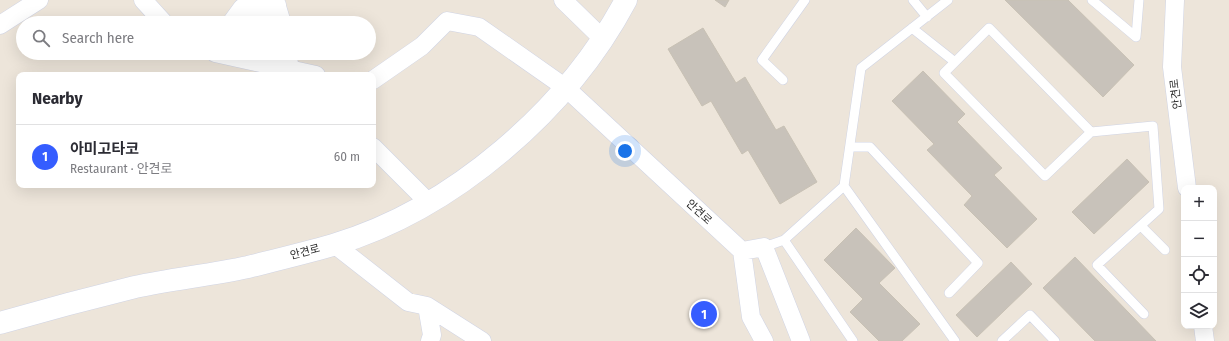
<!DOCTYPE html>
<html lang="en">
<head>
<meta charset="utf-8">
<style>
	:root { --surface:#fff; --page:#f2f2f3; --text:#2b2b33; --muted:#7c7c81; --line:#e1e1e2; --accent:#355dff }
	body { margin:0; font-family:"Fira Sans Condensed","Noto Sans KR",sans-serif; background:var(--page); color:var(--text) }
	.controls { position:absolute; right:12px; bottom:12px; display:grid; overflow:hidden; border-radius:8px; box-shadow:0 4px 16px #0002 }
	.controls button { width:36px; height:36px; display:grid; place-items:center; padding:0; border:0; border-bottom:1px solid var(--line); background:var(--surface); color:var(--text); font:20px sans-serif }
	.you { position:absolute; left:625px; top:151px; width:14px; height:14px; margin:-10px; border:3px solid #fff; border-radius:50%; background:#1a73e8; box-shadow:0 0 0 6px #1a73e833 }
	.badge { display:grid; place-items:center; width:26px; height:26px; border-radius:50%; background:var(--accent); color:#fff; font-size:13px; font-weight:700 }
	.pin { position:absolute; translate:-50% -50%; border:2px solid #fff; box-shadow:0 1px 4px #0006 }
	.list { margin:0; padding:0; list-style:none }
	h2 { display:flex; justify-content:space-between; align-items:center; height:52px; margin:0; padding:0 16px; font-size:17px }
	h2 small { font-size:13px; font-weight:400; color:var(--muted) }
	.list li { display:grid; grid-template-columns:26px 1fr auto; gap:12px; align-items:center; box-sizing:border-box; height:64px; padding:0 16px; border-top:1px solid var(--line) }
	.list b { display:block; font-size:15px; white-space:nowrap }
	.list p { margin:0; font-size:13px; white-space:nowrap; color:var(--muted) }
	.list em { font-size:13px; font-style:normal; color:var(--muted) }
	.icon { flex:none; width:22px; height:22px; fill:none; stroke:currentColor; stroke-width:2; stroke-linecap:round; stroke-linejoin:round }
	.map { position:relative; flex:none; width:1229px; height:341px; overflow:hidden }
	.search { position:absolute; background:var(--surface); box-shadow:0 4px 16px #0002; left:16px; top:16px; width:360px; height:44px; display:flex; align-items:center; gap:10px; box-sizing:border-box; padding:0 14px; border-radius:22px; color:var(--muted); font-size:15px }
	.panel { position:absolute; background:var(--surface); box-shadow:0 4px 16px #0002; left:16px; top:72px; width:360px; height:116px; border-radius:8px }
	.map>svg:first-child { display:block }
	.building { fill:#c8c2ba; stroke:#c8c1b4 }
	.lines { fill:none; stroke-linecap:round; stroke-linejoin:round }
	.lane-casing { stroke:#d0d4e4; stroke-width:10 }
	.street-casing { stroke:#d0d4e4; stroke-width:19 }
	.secondary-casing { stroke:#d0d4e4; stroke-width:23 }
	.lane { stroke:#fff; stroke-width:9 }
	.street { stroke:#fff; stroke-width:18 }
	.secondary { stroke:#fff; stroke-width:22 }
	.labels { text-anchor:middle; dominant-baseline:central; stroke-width:3; stroke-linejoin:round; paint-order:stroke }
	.street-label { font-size:11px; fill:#2a2a2a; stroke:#fff }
</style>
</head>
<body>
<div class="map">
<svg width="1229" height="341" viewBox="0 0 1229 341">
	<rect width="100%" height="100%" fill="#ede5da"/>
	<path class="building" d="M715,0h14l-4,7z
		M1005,0h63l66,65 -31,32z
		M703,28l33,55 9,-6 31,53 8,-4 33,56 -37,22 -32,-54 -6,4 -31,-53 -9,5 -34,-57z
		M923,71l42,43 -8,8 45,46 -8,7 43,44 -30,29 -43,-43 8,-9 -45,-46 7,-6 -42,-43z
		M1127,159l22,23 -55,52 -22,-22z
		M856,228l39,40 -16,15 41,41 -18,17h-23l-29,-29 13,-13 -39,-39z
		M1075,257l81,84h-61l-52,-53z
		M1011,262l21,22 -55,53 -21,-22z"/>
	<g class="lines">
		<g class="lane-casing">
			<path id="lane" d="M913,0l14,17
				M1092,0l44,37 3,-37
				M912,28l43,34
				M783,80l-21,-20 43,-60
				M1091,132l-46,44 -101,-103 45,-45 102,104 62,-6 6,83 -62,56 47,49
				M850,147h20l108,116 -29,30
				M844,186l111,155
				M1141,226l24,24
				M784,240l69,101
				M764,247l20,-7 60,-54 17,-118 87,-68
				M1002,341l28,-26 25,26"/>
		</g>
		<g class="street-casing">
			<path id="street" d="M143,0l21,23
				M275,0l7,23
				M563,0l41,40
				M1175,0l-3,67 15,121
				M231,23l11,-15 30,-1 5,-2
				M0,25l39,-25
				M215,53l101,22
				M287,53l3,16 -2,6
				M373,80l49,-34 25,-25 32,6 87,61 176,163 22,-4 37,94
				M373,147l55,55
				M334,244l74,58 19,4 55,35
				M742,251l9,66 13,24
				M427,306l5,29 -2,6
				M1203,326l2,15"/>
		</g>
		<g class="secondary-casing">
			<path id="secondary" d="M0,323c45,-13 90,-25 135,-36 38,-8 76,-12 113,-20 28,-7 57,-14 85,-22 121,-36 235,-136 293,-245"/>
		</g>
		<use href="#lane" class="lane"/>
		<use href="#street" class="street"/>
		<use href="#secondary" class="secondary"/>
	</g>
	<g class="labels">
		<g class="street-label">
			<text transform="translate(1176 94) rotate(-97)">안견로</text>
			<text transform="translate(699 212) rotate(43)">안견로</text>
			<text transform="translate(305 252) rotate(-15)">안견로</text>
		</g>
	</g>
</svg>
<div class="controls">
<button>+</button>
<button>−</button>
<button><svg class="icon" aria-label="locate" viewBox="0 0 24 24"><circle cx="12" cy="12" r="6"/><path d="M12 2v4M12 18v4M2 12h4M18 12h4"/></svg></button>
<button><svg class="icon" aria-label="layers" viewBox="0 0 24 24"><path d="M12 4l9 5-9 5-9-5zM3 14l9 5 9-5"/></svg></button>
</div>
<div class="you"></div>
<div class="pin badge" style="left:704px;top:314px">1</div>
<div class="search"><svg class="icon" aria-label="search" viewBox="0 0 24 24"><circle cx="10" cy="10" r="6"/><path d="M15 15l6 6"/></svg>Search here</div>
<section class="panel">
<h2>Nearby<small></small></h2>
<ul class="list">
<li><span class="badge">1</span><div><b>아미고타코</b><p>Restaurant · 안견로</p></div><em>60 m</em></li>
</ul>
</section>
</div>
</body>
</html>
